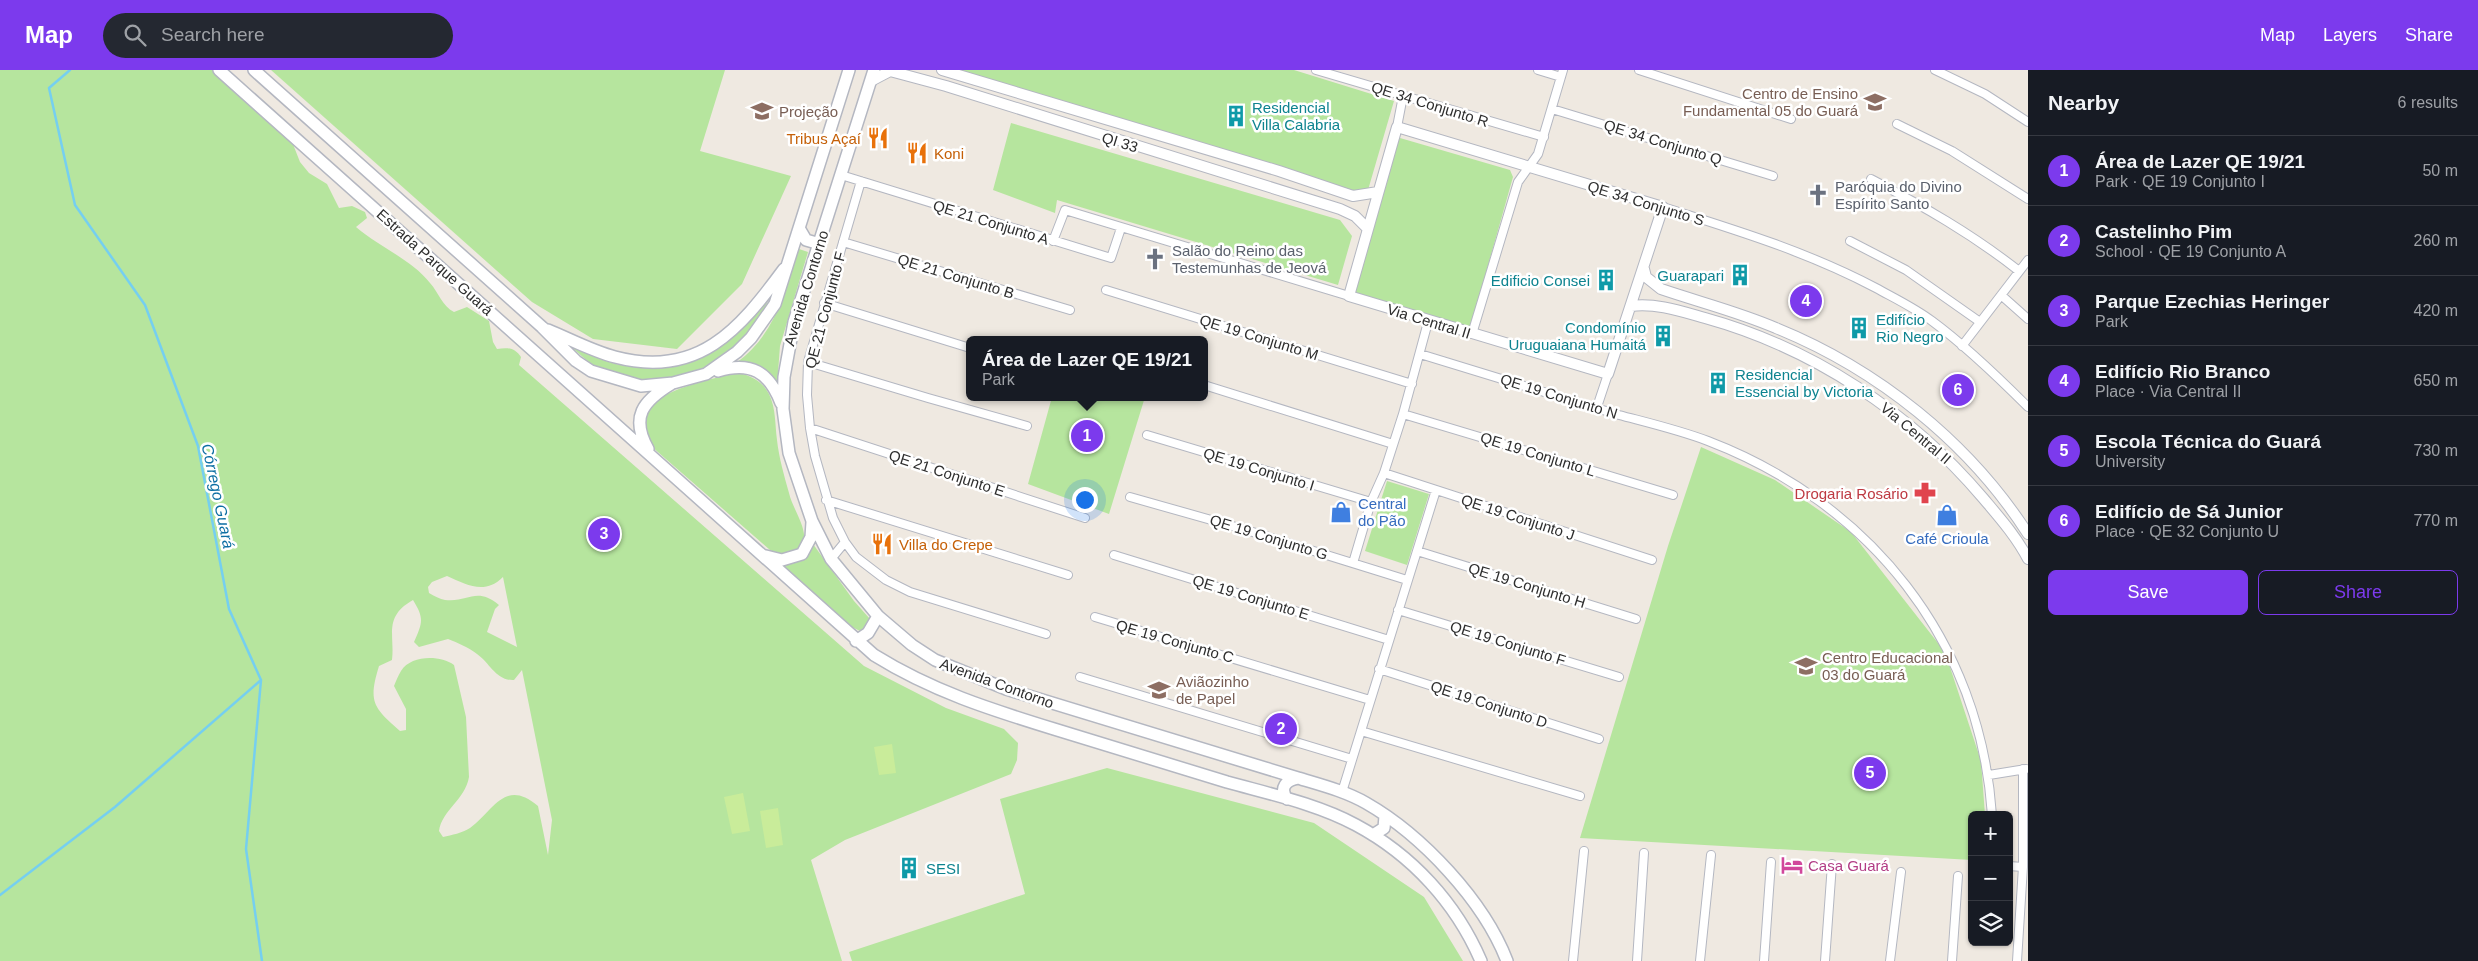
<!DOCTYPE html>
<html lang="en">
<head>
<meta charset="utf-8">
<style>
	:root { --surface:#171b24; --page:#242831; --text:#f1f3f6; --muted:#9ea1a6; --line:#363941; --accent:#7c3aed }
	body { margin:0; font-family:Arial,sans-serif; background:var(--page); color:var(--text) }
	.controls { position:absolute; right:15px; bottom:15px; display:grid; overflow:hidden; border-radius:8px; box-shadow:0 1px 4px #0004 }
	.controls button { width:45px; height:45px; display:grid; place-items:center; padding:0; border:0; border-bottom:1px solid var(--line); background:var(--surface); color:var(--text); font:25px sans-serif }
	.you { position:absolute; left:1084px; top:429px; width:18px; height:18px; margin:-12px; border:4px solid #fff; border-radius:50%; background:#1a73e8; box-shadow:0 0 0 8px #1a73e833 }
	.badge { display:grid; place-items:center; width:32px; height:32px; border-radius:50%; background:var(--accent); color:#fff; font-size:16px; font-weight:700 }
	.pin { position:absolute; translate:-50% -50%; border:2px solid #fff; box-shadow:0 1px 5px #0006 }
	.popup { position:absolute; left:966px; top:266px; width:242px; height:65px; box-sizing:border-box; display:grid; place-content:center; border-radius:8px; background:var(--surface); filter:drop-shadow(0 1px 4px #0005); font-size:16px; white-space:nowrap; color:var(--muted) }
	.popup b { font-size:19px; color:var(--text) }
	.popup::after { content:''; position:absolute; left:50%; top:100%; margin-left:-10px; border:10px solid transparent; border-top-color:var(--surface) }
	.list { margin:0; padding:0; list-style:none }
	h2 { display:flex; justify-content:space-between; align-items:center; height:65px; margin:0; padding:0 20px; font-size:21px }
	h2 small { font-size:16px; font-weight:400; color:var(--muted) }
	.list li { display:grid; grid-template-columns:32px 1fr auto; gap:15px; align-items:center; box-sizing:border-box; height:70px; padding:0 20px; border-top:1px solid var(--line) }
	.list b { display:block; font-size:19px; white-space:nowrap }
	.list p { margin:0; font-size:16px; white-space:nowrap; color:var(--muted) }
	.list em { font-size:16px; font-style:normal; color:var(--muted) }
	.actions { display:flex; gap:10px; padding:15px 20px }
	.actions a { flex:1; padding:11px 0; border:1px solid var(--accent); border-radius:8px; text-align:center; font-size:18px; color:var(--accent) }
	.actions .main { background:var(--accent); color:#fff }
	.icon { flex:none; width:28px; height:28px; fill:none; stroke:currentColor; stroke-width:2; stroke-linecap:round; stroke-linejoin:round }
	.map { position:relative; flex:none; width:2028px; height:891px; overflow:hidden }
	header { display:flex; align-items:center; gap:30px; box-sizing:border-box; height:70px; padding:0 25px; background:var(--accent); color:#fff }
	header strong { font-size:24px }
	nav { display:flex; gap:28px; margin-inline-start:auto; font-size:18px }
	.search { width:350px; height:45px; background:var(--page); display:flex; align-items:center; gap:12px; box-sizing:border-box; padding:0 18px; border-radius:28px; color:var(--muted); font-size:19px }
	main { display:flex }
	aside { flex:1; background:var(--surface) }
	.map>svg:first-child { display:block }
	.green { fill:#b6e59e; fill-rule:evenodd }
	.pitch { fill:#c9ec9a }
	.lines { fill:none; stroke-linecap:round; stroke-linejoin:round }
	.stream { stroke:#75cff0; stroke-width:2.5 }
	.minor-casing { stroke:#b4b7c1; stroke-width:10 }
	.tertiary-casing { stroke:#b4b7c1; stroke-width:12 }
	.secondary-casing { stroke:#b4b7c1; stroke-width:14 }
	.minor { stroke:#fff; stroke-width:8 }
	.tertiary { stroke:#fff; stroke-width:10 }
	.secondary { stroke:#fff; stroke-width:11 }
	.labels { text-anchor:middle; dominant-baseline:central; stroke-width:5; stroke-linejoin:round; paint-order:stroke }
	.education-label { font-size:15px; fill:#785e54; stroke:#fff; text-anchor:start }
	.street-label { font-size:15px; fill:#2e2e2e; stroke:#fff }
	.culture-label { font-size:15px; fill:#0d838f; stroke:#fff; text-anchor:start }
	.food-label { font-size:15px; fill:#c56008; stroke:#fff; text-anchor:start }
	.worship-label { font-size:15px; fill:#5b616d; stroke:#fff; text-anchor:start }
	.health-label { font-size:15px; fill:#be3a42; stroke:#fff; text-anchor:end }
	.shop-label { font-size:15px; fill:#366cbe; stroke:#fff; text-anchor:start }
	.hotel-label { font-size:15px; fill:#b23c85; stroke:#fff; text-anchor:start }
	.water-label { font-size:16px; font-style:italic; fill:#0d6fa3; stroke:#fff }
</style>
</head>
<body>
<header>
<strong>Map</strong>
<div class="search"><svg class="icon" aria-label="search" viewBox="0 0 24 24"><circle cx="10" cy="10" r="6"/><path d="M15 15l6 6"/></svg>Search here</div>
<nav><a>Map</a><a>Layers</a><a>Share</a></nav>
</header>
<main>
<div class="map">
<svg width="2028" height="891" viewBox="0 0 2028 891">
	<rect width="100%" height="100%" fill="#efe9e1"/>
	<path class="green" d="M0,0h214l73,59 13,33 9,11 18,11 12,24 13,-2 13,6 2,6 -11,9c23,20 55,32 74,56 9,10 12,23 24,29l13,-5 22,14 4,21 4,7c11,-2 18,-1 24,8l-2,8 345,301 82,42 58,21 14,14 -1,17 -6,14 -166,66 -34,20 31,101h-842zM447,506c20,9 38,19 56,1l14,70 -30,-15 8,-23 4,-4c-23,-19 -31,-2 -54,-5 -5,-1 -11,-4 -16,-7l-1,-6 4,-5zM413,530c11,18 10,22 1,42l5,5 29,-8c10,4 20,8 29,15 13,9 19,27 37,26l8,-10 30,150 -4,35 -10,-49c-33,-28 -44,4 -68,22 -8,5 -18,7 -27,9l-4,-6c3,-21 26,-31 30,-54l-3,-60 -12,-52c-14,-10 -43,-10 -53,6 -3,5 -5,10 -7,15l12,23v21l-6,1c-27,-24 -32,-29 -21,-65l13,-6c3,-25 -9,-43 21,-60z
		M271,0h454l-25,81 91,25 -49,108 -65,65 -84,-10 -61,-37z
		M958,0h336l100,31 -26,89 -14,3z
		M1011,53l329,97 12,16 -14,49 -281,-85 -2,13 -62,-23z
		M1400,68l110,32 3,7 -42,149 -6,4 -110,-33 -4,-10 44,-145z
		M799,179l9,3 -28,94 -3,40 -41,-23c40,-29 48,-70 63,-114z
		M772,219c-19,68 -98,109 -165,84 -13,-5 -26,-18 -37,-27 14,6 28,13 42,17 9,3 18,3 27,3 65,8 98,-29 133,-77z
		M739,303c13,3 24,9 30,21 7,14 6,31 8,46 2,18 7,35 12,53 3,14 17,33 15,47 -3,18 -23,17 -34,10l-119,-104 -9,-15c2,-7 2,-14 4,-20 7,-19 73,-35 93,-38z
		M1052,327h93l-36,117 -81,-30z
		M1701,377l74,33 76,52 94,120 36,109 4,54h-13v45l-392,-22 88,-292z
		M1387,411l42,13 -22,71 -42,-14z
		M813,474l41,57 16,18v5l-8,8 -12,-6 -69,-61c17,-2 23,-7 32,-21z
		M1107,698l207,55 110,74 39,64h-611l-3,-9 176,-58 -25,-95z"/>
	<path class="pitch" d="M892,674l4,29 -17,2 -5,-28z
		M743,723l7,38 -18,3 -8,-37z
		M778,738l5,37 -17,3 -6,-37z"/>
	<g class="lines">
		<path class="stream" d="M70,0l-21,18 26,117 70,100 53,141 31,163 32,71 -15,169 16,112
			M0,825l115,-88 146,-127"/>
		<g class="minor-casing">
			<path id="minor" d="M1316,0l228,67
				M1538,0l23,7
				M1639,0l152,49
				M1935,0l50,24 43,28
				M1552,39l221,67
				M1897,54l55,27 76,48
				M1397,57l6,-31
				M841,105l270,83 10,-30
				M1871,109c52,27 101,55 148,92
				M861,111l-53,181 -1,33 3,33 5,28 18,62 12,24 11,15 30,23 24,12 136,42
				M1663,137c73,23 145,45 213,81 18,10 39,20 56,33 34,25 66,56 96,86
				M1053,171l12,-31 284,86
				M1850,171l56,29 74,52
				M843,172l227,68
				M1106,220l306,94
				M2001,225l27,24
				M824,233l146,45
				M1472,264l46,-152 20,-28 25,-84
				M1962,276l66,-86
				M1420,284c66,20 133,41 199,61 30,8 60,15 89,26 162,62 272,199 284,374
				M808,292l120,36 99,28
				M1204,315l189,59
				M1597,337l11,-33
				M1403,344l270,81
				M810,358l275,90
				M1147,365l224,67
				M1384,403l268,87
				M1130,427l113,32 164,51
				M826,430l242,75
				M1417,481l219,68
				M1114,485l275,85
				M831,489l14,-17
				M1353,493l18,-61 13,-29 19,-59 25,-92
				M1398,540l221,67
				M1095,547l275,83
				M1379,599l220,70
				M1080,607l272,82
				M1361,661l219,65
				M1989,705l37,-6
				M1342,722l94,-302
				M2009,796l14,1
				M1573,891l11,-110
				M1637,891l7,-108
				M1700,891l11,-106
				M1764,891l7,-99
				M1825,891l7,-97
				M1890,891l11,-89
				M1952,891l6,-85
				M2017,891l6,-94v-98"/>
		</g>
		<g class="tertiary-casing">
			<path id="tertiary" d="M942,0l337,101 74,25 25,-4
				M871,11l19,-10 56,15 394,123 15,7 12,12
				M1397,57l266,80 -55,167 -259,-78z
				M1644,199l2,8 15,12c38,13 78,23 115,39 101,41 193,114 252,206
				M1631,236c26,-3 49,5 74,12 108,30 205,94 278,180 16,19 33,38 45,61"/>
		</g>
		<g class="secondary-casing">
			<path id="secondary" d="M219,0l655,585c58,36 115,54 180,74 58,18 116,36 173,53 43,12 90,22 129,43 56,30 100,78 125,136
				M254,0l288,257 34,34 15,10 50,15 32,-3 33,-9 31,-22 14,-14 24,-34 74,-234
				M874,0l-80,252 -10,55 -1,32 6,44 23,68 19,38 47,57 34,29 23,15 71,29 292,89c23,7 47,13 68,25 56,32 118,98 141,158
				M799,158l7,12 14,4
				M548,260c22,9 44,21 67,27 83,22 124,-27 169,-88
				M718,301c33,-10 51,1 63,32
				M648,379c-18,-32 -5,-48 23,-65
				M766,486l16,4 20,-6 9,-17 1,-15
				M856,571l12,-8 10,-17
				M1287,729c-8,-11 -1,-19 11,-21
				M1373,765l11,-7 1,-12"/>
		</g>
		<use href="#minor" class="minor"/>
		<use href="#tertiary" class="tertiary"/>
		<use href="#secondary" class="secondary"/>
	</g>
	<defs>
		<g id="school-bare" transform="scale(1.725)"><path d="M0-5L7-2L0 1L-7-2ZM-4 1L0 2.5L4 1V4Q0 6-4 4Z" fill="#8d6e63" stroke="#fff" stroke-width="2.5" paint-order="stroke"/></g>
		<g id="university-bare" transform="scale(1.725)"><path d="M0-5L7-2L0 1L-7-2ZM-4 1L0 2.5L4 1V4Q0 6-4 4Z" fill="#8d6e63" stroke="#fff" stroke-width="2.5" paint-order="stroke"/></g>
		<g id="building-bare" transform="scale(1.725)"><path d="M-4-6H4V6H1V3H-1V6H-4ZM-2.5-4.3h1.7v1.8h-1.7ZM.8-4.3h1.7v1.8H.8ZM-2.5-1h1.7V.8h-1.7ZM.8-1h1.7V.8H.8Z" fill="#0f9aa8" stroke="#fff" stroke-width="2.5" paint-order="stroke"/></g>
		<g id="restaurant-bare" transform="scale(1.725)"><path d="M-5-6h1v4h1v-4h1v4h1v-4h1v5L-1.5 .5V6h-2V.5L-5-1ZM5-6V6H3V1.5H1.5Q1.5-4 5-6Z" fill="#e8710a" stroke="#fff" stroke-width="2.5" paint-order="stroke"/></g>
		<g id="church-bare" transform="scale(1.725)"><path d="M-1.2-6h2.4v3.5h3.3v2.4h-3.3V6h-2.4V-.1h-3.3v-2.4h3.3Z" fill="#6b7280" stroke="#fff" stroke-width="2.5" paint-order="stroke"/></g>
		<g id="pharmacy-bare" transform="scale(1.725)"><path d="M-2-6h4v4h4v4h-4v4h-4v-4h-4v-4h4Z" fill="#e0444e" stroke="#fff" stroke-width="2.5" paint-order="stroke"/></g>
		<g id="shop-bare" transform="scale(1.725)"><path d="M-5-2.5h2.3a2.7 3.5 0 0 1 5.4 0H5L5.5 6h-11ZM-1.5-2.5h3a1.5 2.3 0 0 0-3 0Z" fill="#3f7fe0" stroke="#fff" stroke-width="2.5" paint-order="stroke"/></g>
		<g id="hotel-bare" transform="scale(1.725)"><path d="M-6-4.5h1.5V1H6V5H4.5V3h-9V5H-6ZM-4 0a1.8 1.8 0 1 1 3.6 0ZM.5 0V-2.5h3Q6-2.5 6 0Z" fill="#d1479c" stroke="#fff" stroke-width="2.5" paint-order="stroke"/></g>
	</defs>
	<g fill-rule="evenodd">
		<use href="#school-bare" x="1875" y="32"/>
		<use href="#university-bare" x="762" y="41"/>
		<use href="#building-bare" x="1236" y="46"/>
		<use href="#restaurant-bare" x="878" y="68"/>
		<use href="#restaurant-bare" x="917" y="83"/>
		<use href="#church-bare" x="1818" y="125"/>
		<use href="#church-bare" x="1155" y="189"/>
		<use href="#building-bare" x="1740" y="205"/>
		<use href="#building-bare" x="1606" y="210"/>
		<use href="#building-bare" x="1859" y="258"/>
		<use href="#building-bare" x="1663" y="266"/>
		<use href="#building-bare" x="1718" y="313"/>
		<use href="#pharmacy-bare" x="1925" y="423"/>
		<use href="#shop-bare" x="1341" y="442"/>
		<use href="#shop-bare" x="1947" y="445"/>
		<use href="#restaurant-bare" x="882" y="474"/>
		<use href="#school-bare" x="1806" y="596"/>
		<use href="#school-bare" x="1159" y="620"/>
		<use href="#hotel-bare" x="1792" y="795"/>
		<use href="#building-bare" x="909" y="798"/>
	</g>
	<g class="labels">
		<g class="education-label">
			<text x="1858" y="23" text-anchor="end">Centro de Ensino<tspan x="1858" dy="17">Fundamental 05 do Guará</tspan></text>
			<text x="779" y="41">Projeção</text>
			<text x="1822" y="587">Centro Educacional<tspan x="1822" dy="17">03 do Guará</tspan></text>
			<text x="1176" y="611">Aviãozinho<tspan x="1176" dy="17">de Papel</tspan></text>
		</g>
		<g class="street-label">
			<text transform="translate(1430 34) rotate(17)">QE 34 Conjunto R</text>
			<text transform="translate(1120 72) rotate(17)">QI 33</text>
			<text transform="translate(1663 72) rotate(17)">QE 34 Conjunto Q</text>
			<text transform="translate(1646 133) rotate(17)">QE 34 Conjunto S</text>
			<text transform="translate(991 152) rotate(17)">QE 21 Conjunto A</text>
			<text transform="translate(435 192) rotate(42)">Estrada Parque Guará</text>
			<text transform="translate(956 206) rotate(17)">QE 21 Conjunto B</text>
			<text transform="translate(806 218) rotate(-73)">Avenida Contorno</text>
			<text transform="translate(825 240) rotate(-75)">QE 21 Conjunto F</text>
			<text transform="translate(1429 251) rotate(17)">Via Central II</text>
			<text transform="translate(1259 267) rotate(17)">QE 19 Conjunto M</text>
			<text transform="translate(1559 326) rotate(17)">QE 19 Conjunto N</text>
			<text transform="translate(1916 363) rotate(40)">Via Central II</text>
			<text transform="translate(1538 384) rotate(17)">QE 19 Conjunto L</text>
			<text transform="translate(1259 399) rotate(17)">QE 19 Conjunto I</text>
			<text transform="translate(947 403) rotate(18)">QE 21 Conjunto E</text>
			<text transform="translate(1518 447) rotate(18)">QE 19 Conjunto J</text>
			<text transform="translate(1269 467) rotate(17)">QE 19 Conjunto G</text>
			<text transform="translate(1527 515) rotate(17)">QE 19 Conjunto H</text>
			<text transform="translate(1251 527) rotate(17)">QE 19 Conjunto E</text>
			<text transform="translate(1175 571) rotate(16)">QE 19 Conjunto C</text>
			<text transform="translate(1508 573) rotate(17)">QE 19 Conjunto F</text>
			<text transform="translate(997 613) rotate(20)">Avenida Contorno</text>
			<text transform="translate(1489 634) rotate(18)">QE 19 Conjunto D</text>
		</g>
		<g class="culture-label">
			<text x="1252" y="37">Residencial<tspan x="1252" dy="17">Villa Calabria</tspan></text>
			<text x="1724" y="205" text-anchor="end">Guarapari</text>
			<text x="1590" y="210" text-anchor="end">Edificio Consei</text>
			<text x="1876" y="249">Edifício<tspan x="1876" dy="17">Rio Negro</tspan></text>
			<text x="1646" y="257" text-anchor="end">Condomínio<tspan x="1646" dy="17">Uruguaiana Humaitá</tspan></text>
			<text x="1735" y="304">Residencial<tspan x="1735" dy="17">Essencial by Victoria</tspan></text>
			<text x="926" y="798">SESI</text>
		</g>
		<g class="food-label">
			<text x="861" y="68" text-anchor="end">Tribus Açaí</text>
			<text x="934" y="83">Koni</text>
			<text x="899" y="474">Villa do Crepe</text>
		</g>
		<g class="worship-label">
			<text x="1835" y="116">Paróquia do Divino<tspan x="1835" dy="17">Espírito Santo</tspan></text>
			<text x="1172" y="180">Salão do Reino das<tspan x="1172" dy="17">Testemunhas de Jeová</tspan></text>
		</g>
		<g class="health-label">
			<text x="1908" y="423">Drogaria Rosário</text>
		</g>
		<g class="shop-label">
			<text x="1358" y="433">Central<tspan x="1358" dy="17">do Pão</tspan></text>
			<text x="1947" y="468" text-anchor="middle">Café Crioula</text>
		</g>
		<g class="hotel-label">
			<text x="1808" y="795">Casa Guará</text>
		</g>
		<g class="water-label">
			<text transform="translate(218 426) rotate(78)">Córrego Guará</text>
		</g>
	</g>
</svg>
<div class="controls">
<button>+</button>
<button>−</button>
<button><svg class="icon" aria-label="layers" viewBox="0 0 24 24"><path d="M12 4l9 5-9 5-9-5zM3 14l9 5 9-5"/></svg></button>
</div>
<div class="you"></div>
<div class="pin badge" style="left:1087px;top:366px">1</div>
<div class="popup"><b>Área de Lazer QE 19/21</b>Park</div>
<div class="pin badge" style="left:1281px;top:659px">2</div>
<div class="pin badge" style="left:604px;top:464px">3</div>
<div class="pin badge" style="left:1806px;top:231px">4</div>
<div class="pin badge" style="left:1870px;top:703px">5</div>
<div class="pin badge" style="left:1958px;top:320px">6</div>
</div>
<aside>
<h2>Nearby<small>6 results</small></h2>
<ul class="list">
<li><span class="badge">1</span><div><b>Área de Lazer QE 19/21</b><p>Park · QE 19 Conjunto I</p></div><em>50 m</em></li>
<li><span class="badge">2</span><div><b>Castelinho Pim</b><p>School · QE 19 Conjunto A</p></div><em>260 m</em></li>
<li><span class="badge">3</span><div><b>Parque Ezechias Heringer</b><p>Park</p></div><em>420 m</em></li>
<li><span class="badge">4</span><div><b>Edifício Rio Branco</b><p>Place · Via Central II</p></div><em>650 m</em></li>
<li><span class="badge">5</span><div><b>Escola Técnica do Guará</b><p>University</p></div><em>730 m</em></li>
<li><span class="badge">6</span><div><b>Edifício de Sá Junior</b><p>Place · QE 32 Conjunto U</p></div><em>770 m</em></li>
</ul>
<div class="actions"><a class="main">Save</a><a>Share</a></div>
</aside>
</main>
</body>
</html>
